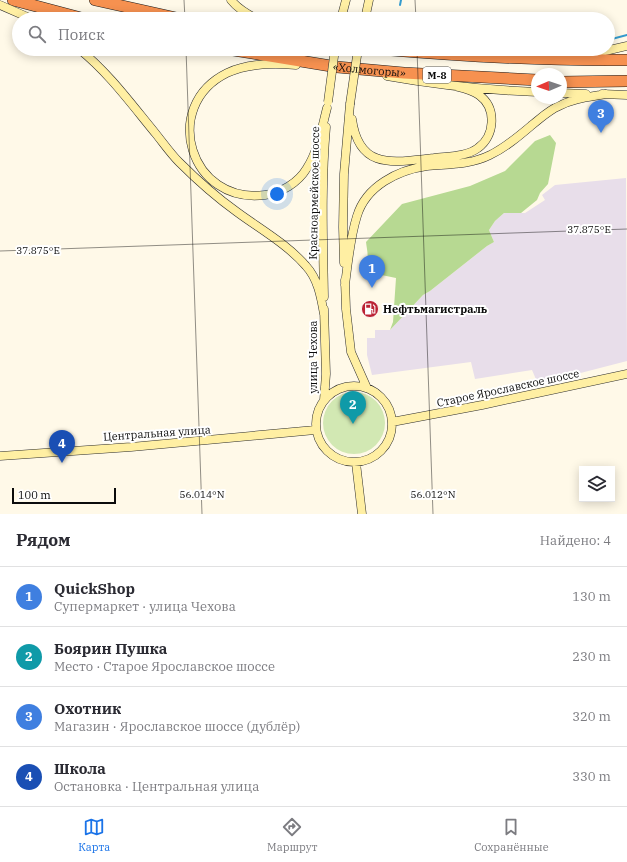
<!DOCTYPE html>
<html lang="ru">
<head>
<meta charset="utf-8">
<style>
	:root { --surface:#fff; --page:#f2f2f3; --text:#2b2b33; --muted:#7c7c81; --line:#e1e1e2; --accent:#1a73e8 }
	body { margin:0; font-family:"IBM Plex Serif",serif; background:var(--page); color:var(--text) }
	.controls { position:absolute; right:12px; bottom:12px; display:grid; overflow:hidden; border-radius:0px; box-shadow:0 2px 10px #0003 }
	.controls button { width:36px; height:36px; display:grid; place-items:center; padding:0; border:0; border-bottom:1px solid var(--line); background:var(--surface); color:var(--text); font:20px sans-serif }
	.compass { position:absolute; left:531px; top:68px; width:36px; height:36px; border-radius:50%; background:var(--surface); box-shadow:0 2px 10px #0003; rotate:268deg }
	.scale { position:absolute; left:12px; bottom:10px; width:104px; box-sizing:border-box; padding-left:4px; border:2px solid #0b0b0b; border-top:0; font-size:11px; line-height:14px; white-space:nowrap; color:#0b0b0b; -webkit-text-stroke:3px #fff; paint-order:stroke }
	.you { position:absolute; left:277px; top:194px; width:14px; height:14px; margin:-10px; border:3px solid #fff; border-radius:50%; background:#1a73e8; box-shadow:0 0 0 6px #1a73e833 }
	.badge { display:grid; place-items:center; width:26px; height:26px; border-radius:50%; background:var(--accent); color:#fff; font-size:13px; font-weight:700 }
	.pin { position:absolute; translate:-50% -33px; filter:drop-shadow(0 1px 2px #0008) }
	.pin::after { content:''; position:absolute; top:21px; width:14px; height:12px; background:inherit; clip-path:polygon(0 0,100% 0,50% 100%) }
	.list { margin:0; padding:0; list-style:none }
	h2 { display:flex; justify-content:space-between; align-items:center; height:52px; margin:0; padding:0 16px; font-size:17px }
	h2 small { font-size:13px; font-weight:400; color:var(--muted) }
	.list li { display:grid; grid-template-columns:26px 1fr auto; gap:12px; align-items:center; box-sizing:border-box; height:60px; padding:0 16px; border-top:1px solid var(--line) }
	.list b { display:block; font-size:15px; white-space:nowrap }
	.list p { margin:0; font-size:13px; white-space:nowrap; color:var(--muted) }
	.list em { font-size:13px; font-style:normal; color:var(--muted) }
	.icon { flex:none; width:22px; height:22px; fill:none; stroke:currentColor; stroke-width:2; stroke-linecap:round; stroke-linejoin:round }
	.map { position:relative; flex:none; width:627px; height:514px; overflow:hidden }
	.search { position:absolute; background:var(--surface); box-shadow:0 2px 10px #0003; left:12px; right:12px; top:12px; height:44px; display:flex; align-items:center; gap:10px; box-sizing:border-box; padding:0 14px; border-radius:22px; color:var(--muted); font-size:15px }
	.sheet { height:292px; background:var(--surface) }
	nav { display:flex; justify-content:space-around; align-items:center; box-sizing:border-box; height:56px; border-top:1px solid var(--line); background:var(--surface); font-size:11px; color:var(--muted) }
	nav a { display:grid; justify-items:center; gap:2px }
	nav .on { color:var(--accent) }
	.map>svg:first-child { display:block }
	.industrial { fill:#e8deea }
	.green { fill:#d2e8b3 }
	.forest { fill:#b7d992 }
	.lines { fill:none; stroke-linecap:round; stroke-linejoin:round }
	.stream { stroke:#349bce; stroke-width:2 }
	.secondary-casing { stroke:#2d2d2d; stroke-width:9 }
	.highway-casing { stroke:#1c1c1c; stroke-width:12 }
	.secondary { stroke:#ffefa3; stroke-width:8 }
	.highway { stroke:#f69150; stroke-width:11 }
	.secondary-bridge-casing { stroke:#2d2d2d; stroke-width:9; stroke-linecap:butt }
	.secondary-bridge { stroke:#ffefa3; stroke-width:8 }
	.ticks { fill:none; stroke:#0b0b0b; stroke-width:1; stroke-opacity:0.45 }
	.labels { text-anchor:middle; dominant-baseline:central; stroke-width:4; stroke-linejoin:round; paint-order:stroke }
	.shield { fill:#fff; stroke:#545454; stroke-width:1 }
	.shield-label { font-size:10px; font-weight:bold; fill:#0b0b0b }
	.street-label { font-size:11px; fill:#0b0b0b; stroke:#fff }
	.poi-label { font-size:11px; font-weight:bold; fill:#0b0b0b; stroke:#fff; text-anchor:start }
	.ticks-label { font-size:10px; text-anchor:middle; fill:#0b0b0b; stroke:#fff; stroke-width:4; stroke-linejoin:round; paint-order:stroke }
</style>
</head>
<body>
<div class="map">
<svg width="627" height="514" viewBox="0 0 627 514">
	<rect width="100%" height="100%" fill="#fff9e8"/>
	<path class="industrial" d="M626,178l1,183 -89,23 -6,-14 -57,9 -4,-17 -99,13 -5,-20v-17h8v-8h15l33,-35 7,-4 57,-45 7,-4 -5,-12 6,-9 9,-8h21l20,-13 -3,-5 13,-10z"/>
	<path class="green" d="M323 423a31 31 0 1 1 62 0a31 31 0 1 1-62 0Z"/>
	<path class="forest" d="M550,135l6,8 -8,41 -8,9 -3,7 -16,13h-17l-9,8 -6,9 5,12 -7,4 -57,45 -7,4 -33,35 3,-8 3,-44 -29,-6 -3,-6c6,-7 3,-15 2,-24l36,-38 68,-18 35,-15 30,-30z"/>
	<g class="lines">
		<path class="stream" d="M400,5l1,-5
			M608,40l19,-5"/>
		<g class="secondary-casing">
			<path id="secondary" d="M231,0c7,9 16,14 26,19
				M0,5l32,14
				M341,19l5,-19
				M365,19l4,-19
				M79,49c30,24 53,56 77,85 8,10 15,20 23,28 18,18 37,35 58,50 23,17 50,32 69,54 12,13 15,31 18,48
				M560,55l45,-4 22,-5
				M296,65c-22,-2 -48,-2 -69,8 -67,33 -37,132 38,122 16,-2 33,-12 42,-27 11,-17 15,-41 20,-60
				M387,76c50,9 100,14 150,16
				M561,93l25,1
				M602,94l25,1
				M352,119c7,52 42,43 82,39 14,-2 32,-1 44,-10 17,-12 19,-40 1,-53 -7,-5 -17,-7 -25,-9
				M344,263l-1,-36 1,-53 6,-70
				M345,280l1,29 5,43 16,36
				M345,285c3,-23 5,-47 12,-69 9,-30 41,-46 70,-50 22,-2 43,-1 63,-11 15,-7 29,-19 42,-30 9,-7 17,-15 27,-19 15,-8 31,-9 47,-12
				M324,297c-1,-57 -3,-114 2,-170
				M316 424a38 38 0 1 1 76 0a38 38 0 1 1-76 0Z
				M324,400l2,-26 -2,-65
				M392,422l90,-17 145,-31
				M0,456l131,-9 184,-17
				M356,463l6,51"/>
		</g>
		<g class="highway-casing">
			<g id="highway">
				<path d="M13,0l72,19"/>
				<path d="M95,0l86,19"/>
				<path id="s1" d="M227,49l110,18 67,6 133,7"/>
				<path d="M379,49c83,7 165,12 248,11"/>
				<path d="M561,82l66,-1"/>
			</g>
		</g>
		<use href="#secondary" class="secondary"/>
		<use href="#highway" class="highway"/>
		<g class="secondary-bridge-casing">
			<path id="secondary-bridge" d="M328,102l7,-53
				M350,104l8,-55"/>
		</g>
		<use href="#secondary-bridge" class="secondary-bridge"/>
	</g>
	<path class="ticks" d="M184,0l1,19M415,0l1,19M186,49l16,465M417,49l16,465M0,251l627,-22"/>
	<defs>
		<g id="fuel-disc" transform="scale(0.9)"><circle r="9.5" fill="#bb2334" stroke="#fff"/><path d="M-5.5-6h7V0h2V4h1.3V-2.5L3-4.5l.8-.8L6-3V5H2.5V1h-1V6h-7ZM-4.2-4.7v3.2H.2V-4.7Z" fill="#fff"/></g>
	</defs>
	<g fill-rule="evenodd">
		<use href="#fuel-disc" x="370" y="309"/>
	</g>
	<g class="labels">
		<rect class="shield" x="423" y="67" width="28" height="16" rx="3"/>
		<g class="shield-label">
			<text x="437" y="75">М-8</text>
		</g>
		<g class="street-label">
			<text stroke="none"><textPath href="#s1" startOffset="144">«Холмогоры»</textPath></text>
			<text transform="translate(314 193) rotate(-89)">Красноармейское шоссе</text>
			<text transform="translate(313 357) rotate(-90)">улица Чехова</text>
			<text transform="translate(508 388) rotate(-12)">Старое Ярославское шоссе</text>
			<text transform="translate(157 433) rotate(-4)">Центральная улица</text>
		</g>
		<g class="poi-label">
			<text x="383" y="309">Нефтьмагистраль</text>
		</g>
	</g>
	<g class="ticks-label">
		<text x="589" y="233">37.875°E</text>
		<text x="38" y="254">37.875°E</text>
		<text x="202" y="498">56.014°N</text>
		<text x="433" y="498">56.012°N</text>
	</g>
</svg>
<div class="controls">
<button><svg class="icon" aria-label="layers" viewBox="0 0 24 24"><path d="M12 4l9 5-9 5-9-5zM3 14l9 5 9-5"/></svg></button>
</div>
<svg class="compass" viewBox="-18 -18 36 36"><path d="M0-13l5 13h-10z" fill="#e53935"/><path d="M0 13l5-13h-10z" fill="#7c7c81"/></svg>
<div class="scale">100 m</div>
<div class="you"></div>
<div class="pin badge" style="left:372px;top:288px;background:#3f7fe0">1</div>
<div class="pin badge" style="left:353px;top:424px;background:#0f9aa8">2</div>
<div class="pin badge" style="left:601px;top:133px;background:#3f7fe0">3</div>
<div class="pin badge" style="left:62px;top:463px;background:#1a4fb4">4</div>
<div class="search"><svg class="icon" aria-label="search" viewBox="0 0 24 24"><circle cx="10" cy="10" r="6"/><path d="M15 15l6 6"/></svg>Поиск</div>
</div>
<section class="sheet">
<h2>Рядом<small>Найдено: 4</small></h2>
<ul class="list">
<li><span class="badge" style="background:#3f7fe0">1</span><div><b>QuickShop</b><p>Супермаркет · улица Чехова</p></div><em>130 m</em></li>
<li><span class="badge" style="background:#0f9aa8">2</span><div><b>Боярин Пушка</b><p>Место · Старое Ярославское шоссе</p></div><em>230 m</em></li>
<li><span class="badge" style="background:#3f7fe0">3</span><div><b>Охотник</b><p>Магазин · Ярославское шоссе (дублёр)</p></div><em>320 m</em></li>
<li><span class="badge" style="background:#1a4fb4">4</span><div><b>Школа</b><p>Остановка · Центральная улица</p></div><em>330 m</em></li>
</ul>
</section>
<nav>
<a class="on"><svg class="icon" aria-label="map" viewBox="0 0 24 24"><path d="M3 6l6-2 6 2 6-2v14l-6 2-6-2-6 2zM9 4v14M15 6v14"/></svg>Карта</a>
<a><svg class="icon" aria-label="directions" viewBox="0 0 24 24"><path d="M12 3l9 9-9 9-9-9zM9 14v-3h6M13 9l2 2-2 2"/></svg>Маршрут</a>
<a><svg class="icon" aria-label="saved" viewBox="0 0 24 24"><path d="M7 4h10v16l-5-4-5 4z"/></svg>Сохранённые</a>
</nav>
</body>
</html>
